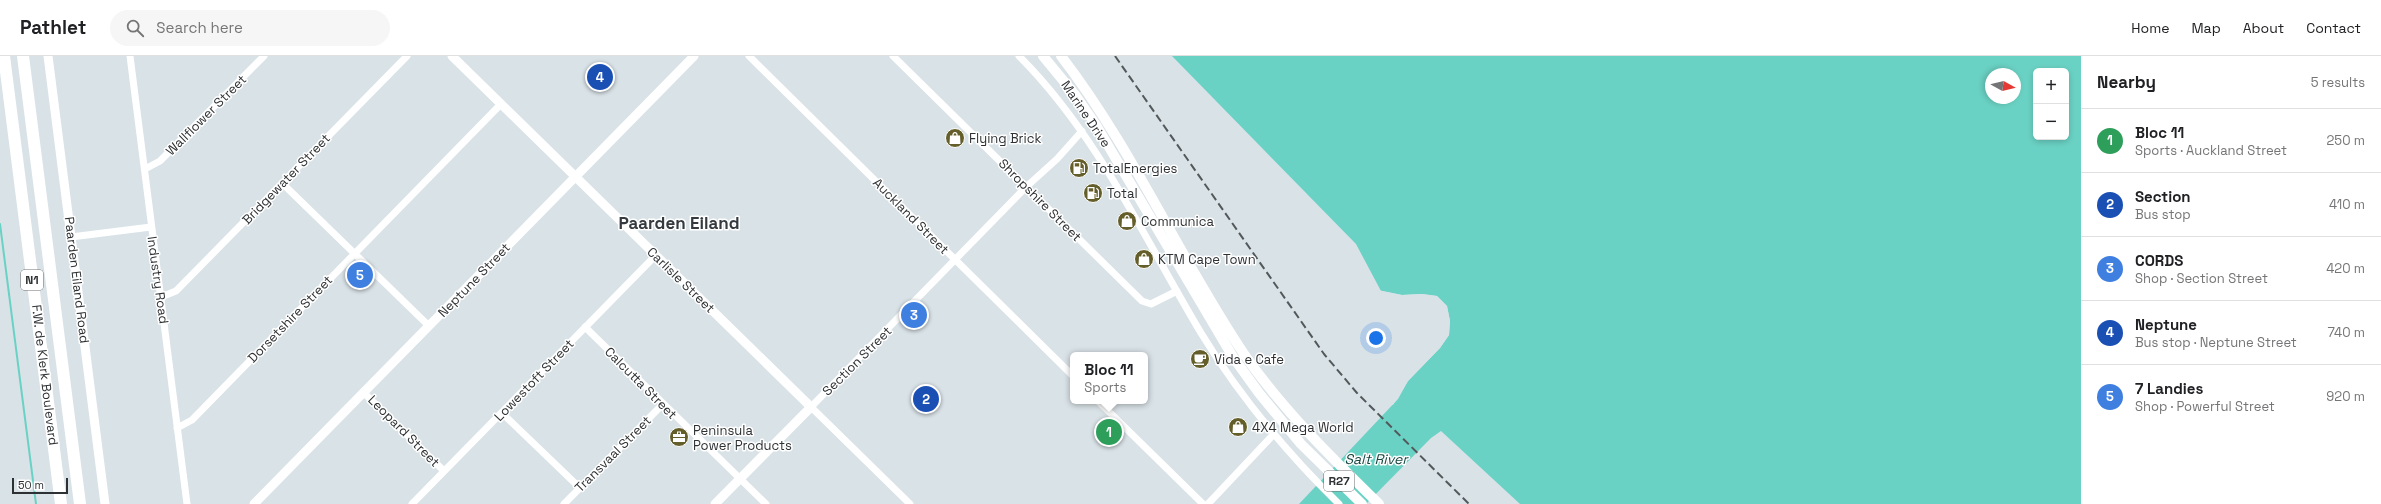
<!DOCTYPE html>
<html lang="en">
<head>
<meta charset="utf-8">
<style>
	:root { --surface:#fff; --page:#f6f6f6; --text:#202124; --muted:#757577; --line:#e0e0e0; --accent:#645e2b }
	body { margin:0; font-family:"Space Grotesk",sans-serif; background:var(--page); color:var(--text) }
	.controls { position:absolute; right:12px; top:12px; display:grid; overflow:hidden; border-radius:6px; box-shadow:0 2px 6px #0003 }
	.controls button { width:36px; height:36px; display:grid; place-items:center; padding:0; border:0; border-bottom:1px solid var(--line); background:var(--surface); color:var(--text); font:20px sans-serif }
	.compass { position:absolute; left:1985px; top:12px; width:36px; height:36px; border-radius:50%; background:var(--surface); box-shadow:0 2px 6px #0003; rotate:98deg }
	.scale { position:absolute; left:12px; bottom:10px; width:56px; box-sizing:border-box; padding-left:4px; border:2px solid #2e3133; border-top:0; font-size:11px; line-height:14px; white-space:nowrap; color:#2e3133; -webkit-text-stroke:3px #fff; paint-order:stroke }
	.you { position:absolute; left:1376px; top:282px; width:14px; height:14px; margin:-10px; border:3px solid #fff; border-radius:50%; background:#1a73e8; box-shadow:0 0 0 6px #1a73e833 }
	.badge { display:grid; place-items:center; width:26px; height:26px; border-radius:50%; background:var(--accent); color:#fff; font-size:13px; font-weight:700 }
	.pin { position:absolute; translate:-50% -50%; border:2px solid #fff; box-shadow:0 1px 4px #0006 }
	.popup { position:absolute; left:1070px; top:296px; width:78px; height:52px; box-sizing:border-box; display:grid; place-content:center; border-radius:6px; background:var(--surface); filter:drop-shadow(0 1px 3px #0005); font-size:13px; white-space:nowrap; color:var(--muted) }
	.popup b { font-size:15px; color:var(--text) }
	.popup::after { content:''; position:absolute; left:50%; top:100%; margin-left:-8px; border:8px solid transparent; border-top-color:var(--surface) }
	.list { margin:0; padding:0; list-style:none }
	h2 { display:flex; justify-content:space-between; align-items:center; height:52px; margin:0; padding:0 16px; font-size:17px }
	h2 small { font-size:13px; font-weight:400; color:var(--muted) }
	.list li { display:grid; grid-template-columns:26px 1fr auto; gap:12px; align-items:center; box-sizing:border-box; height:64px; padding:0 16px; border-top:1px solid var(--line) }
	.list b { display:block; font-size:15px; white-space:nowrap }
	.list p { margin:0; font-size:13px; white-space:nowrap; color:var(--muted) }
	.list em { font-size:13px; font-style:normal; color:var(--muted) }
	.icon { flex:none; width:22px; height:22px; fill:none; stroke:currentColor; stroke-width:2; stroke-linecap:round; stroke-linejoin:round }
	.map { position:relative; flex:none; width:2081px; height:448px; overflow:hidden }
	header { display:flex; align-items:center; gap:24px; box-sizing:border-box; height:56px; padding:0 20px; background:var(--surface); border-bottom:1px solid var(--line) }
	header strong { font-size:19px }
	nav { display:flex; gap:22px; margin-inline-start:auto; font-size:14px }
	.search { width:280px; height:36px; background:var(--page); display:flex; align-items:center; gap:10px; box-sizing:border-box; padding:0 14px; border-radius:22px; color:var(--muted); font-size:15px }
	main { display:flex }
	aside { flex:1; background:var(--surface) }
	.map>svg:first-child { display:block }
	.water { fill:#6ad2c4; fill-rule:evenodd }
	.pier { fill:#d9e2e7 }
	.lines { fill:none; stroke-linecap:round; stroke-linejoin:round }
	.stream { stroke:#6ad2c4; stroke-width:2 }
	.street { stroke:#fff; stroke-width:7 }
	.secondary { stroke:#fff; stroke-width:9 }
	.primary { stroke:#fff; stroke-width:10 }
	.highway { stroke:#fff; stroke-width:12 }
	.rail { stroke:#53585a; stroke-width:2; stroke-dasharray:8 4; stroke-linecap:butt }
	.labels { text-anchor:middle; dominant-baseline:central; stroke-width:3; stroke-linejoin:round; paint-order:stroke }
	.shield { fill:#fff; stroke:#6d6f70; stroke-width:1 }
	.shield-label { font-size:12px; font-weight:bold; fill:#2e3133 }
	.street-label { font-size:13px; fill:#2e3133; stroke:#fff }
	.poi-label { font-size:13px; fill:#2e3133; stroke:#fff; text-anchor:start }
	.water-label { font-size:14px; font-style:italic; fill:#174741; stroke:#fff }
	.district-label { font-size:17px; font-weight:bold; fill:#343a3f; stroke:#fff }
</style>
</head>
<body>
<header>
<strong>Pathlet</strong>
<div class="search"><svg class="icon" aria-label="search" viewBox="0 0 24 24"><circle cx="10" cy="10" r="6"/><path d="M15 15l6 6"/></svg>Search here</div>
<nav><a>Home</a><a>Map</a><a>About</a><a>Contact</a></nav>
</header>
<main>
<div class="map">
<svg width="2081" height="448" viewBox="0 0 2081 448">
	<rect width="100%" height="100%" fill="#d9e2e7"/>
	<path class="water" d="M1172,0h909v448h-561l-79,-73 -10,7 -65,66h-67l99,-105 10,-18 32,-33 9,-13 1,-14 -3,-15 -10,-10 -15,-2 -20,1 -21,-4 -25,-47zM2036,15h30v66h-30zM1991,18h24v24h-24z"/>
	<path class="pier" d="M1378,234l24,5 20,-1 15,2 10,10 3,15 -1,14 -9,13 -32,33 -15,24 -2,-1 15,-24 33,-33 8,-13 1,-13 -3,-14 -9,-9 -14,-2 -21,1 -21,-4z"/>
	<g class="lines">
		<path class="stream" d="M0,168l36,280"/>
		<path class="street" d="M130,0l57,448
			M749,0l324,320
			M893,0l249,245 9,3 26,-13
			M1019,0c79,79 125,182 182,277 39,64 85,119 138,171
			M145,113l15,-8 104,-105
			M282,127l147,143
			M71,181l80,-10
			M161,241l15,-6 231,-235
			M585,271l181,177
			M363,336l81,79
			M1098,345l105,103
			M502,357l78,75
			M177,372l15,-8 309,-316
			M412,448l244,-249
			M564,448l98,-99
			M910,448l-99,-97 215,-220 31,-28 25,-28
			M1208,448l65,-69"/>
		<path class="secondary" d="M48,0l57,448
			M452,0l359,351 -96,97
			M254,448l440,-448"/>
		<path class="primary" d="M1043,0l33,40 20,29 137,232 26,36 42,51 61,60
			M1061,0c71,92 118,201 183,298 39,56 86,102 135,150"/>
		<path class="highway" d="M4,0l57,448
			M23,0l57,448"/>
		<path class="rail" d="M1115,0l209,298 33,39 112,111"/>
	</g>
	<defs>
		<g id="shop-disc" transform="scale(1)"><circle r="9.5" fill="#645e2b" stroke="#fff"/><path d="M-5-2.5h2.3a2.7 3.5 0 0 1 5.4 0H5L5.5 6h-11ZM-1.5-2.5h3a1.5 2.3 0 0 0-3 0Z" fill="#fff"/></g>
		<g id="fuel-disc" transform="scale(1)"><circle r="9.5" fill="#645e2b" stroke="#fff"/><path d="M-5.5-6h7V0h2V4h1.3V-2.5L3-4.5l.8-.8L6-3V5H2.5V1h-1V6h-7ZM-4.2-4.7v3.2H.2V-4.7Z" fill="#fff"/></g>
		<g id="cafe-disc" transform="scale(1)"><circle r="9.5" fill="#645e2b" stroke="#fff"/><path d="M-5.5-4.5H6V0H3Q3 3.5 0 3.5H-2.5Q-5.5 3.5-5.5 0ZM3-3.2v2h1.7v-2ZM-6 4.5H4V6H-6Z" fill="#fff"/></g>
		<g id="office-disc" transform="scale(1)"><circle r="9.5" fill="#645e2b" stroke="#fff"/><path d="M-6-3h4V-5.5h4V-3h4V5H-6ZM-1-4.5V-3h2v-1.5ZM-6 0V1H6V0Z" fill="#fff"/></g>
	</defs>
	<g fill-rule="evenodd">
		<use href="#shop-disc" x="955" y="82"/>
		<use href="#fuel-disc" x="1079" y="112"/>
		<use href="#fuel-disc" x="1093" y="137"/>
		<use href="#shop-disc" x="1127" y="165"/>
		<use href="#shop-disc" x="1144" y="203"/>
		<use href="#cafe-disc" x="1200" y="303"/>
		<use href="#shop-disc" x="1238" y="371"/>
		<use href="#office-disc" x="679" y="381"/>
	</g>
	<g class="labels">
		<g class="shield">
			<rect x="21" y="214" width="22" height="20" rx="3"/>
			<rect x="1324" y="415" width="30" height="20" rx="3"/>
		</g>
		<g class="shield-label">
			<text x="32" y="224">N1</text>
			<text x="1339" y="425">R27</text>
		</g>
		<g class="street-label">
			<text transform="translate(1086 58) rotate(56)">Marine Drive</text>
			<text transform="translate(206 59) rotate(-45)">Wallflower Street</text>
			<text transform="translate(286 123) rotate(-46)">Bridgewater Street</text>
			<text transform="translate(1040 144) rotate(45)">Shropshire Street</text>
			<text transform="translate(911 160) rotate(45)">Auckland Street</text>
			<text transform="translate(77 224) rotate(83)">Paarden Eiland Road</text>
			<text transform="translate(158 224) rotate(82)">Industry Road</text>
			<text transform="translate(474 224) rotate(-46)">Neptune Street</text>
			<text transform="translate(681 224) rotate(44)">Carlisle Street</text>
			<text transform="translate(290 263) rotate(-46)">Dorsetshire Street</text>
			<text transform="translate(857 305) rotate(-45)">Section Street</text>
			<text transform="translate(45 319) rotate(83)">F.W. de Klerk Boulevard</text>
			<text transform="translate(534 324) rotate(-46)">Lowestoft Street</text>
			<text transform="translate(641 327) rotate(45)">Calcutta Street</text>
			<text transform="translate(404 375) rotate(45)">Leopard Street</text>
			<text transform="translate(613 398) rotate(-45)">Transvaal Street</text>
		</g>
		<g class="poi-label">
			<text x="969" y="82">Flying Brick</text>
			<text x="1093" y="112">TotalEnergies</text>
			<text x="1107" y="137">Total</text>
			<text x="1141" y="165">Communica</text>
			<text x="1158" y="203">KTM Cape Town</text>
			<text x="1214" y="303">Vida e Cafe</text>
			<text x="1252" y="371">4X4 Mega World</text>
			<text x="693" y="374">Peninsula<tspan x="693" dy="15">Power Products</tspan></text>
		</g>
		<g class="water-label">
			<text x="1376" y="403">Salt River</text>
		</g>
		<g class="district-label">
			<text x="679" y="167">Paarden Eiland</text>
		</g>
	</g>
</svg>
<div class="controls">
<button>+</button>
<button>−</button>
</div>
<svg class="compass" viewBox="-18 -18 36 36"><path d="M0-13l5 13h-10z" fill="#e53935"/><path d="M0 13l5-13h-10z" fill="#757577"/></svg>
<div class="scale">50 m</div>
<div class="you"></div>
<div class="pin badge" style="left:1109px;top:376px;background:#2e9e5b">1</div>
<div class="popup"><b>Bloc 11</b>Sports</div>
<div class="pin badge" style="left:926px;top:343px;background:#1a4fb4">2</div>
<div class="pin badge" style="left:914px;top:259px;background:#3f7fe0">3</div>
<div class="pin badge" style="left:600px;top:21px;background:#1a4fb4">4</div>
<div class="pin badge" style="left:360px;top:219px;background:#3f7fe0">5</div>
</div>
<aside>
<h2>Nearby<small>5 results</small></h2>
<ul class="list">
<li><span class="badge" style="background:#2e9e5b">1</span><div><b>Bloc 11</b><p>Sports · Auckland Street</p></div><em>250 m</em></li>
<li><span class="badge" style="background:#1a4fb4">2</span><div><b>Section</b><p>Bus stop</p></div><em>410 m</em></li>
<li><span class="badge" style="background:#3f7fe0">3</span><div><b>CORDS</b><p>Shop · Section Street</p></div><em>420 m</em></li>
<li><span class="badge" style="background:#1a4fb4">4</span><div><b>Neptune</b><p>Bus stop · Neptune Street</p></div><em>740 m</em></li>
<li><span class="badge" style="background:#3f7fe0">5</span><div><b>7 Landies</b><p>Shop · Powerful Street</p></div><em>920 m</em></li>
</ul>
</aside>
</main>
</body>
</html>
